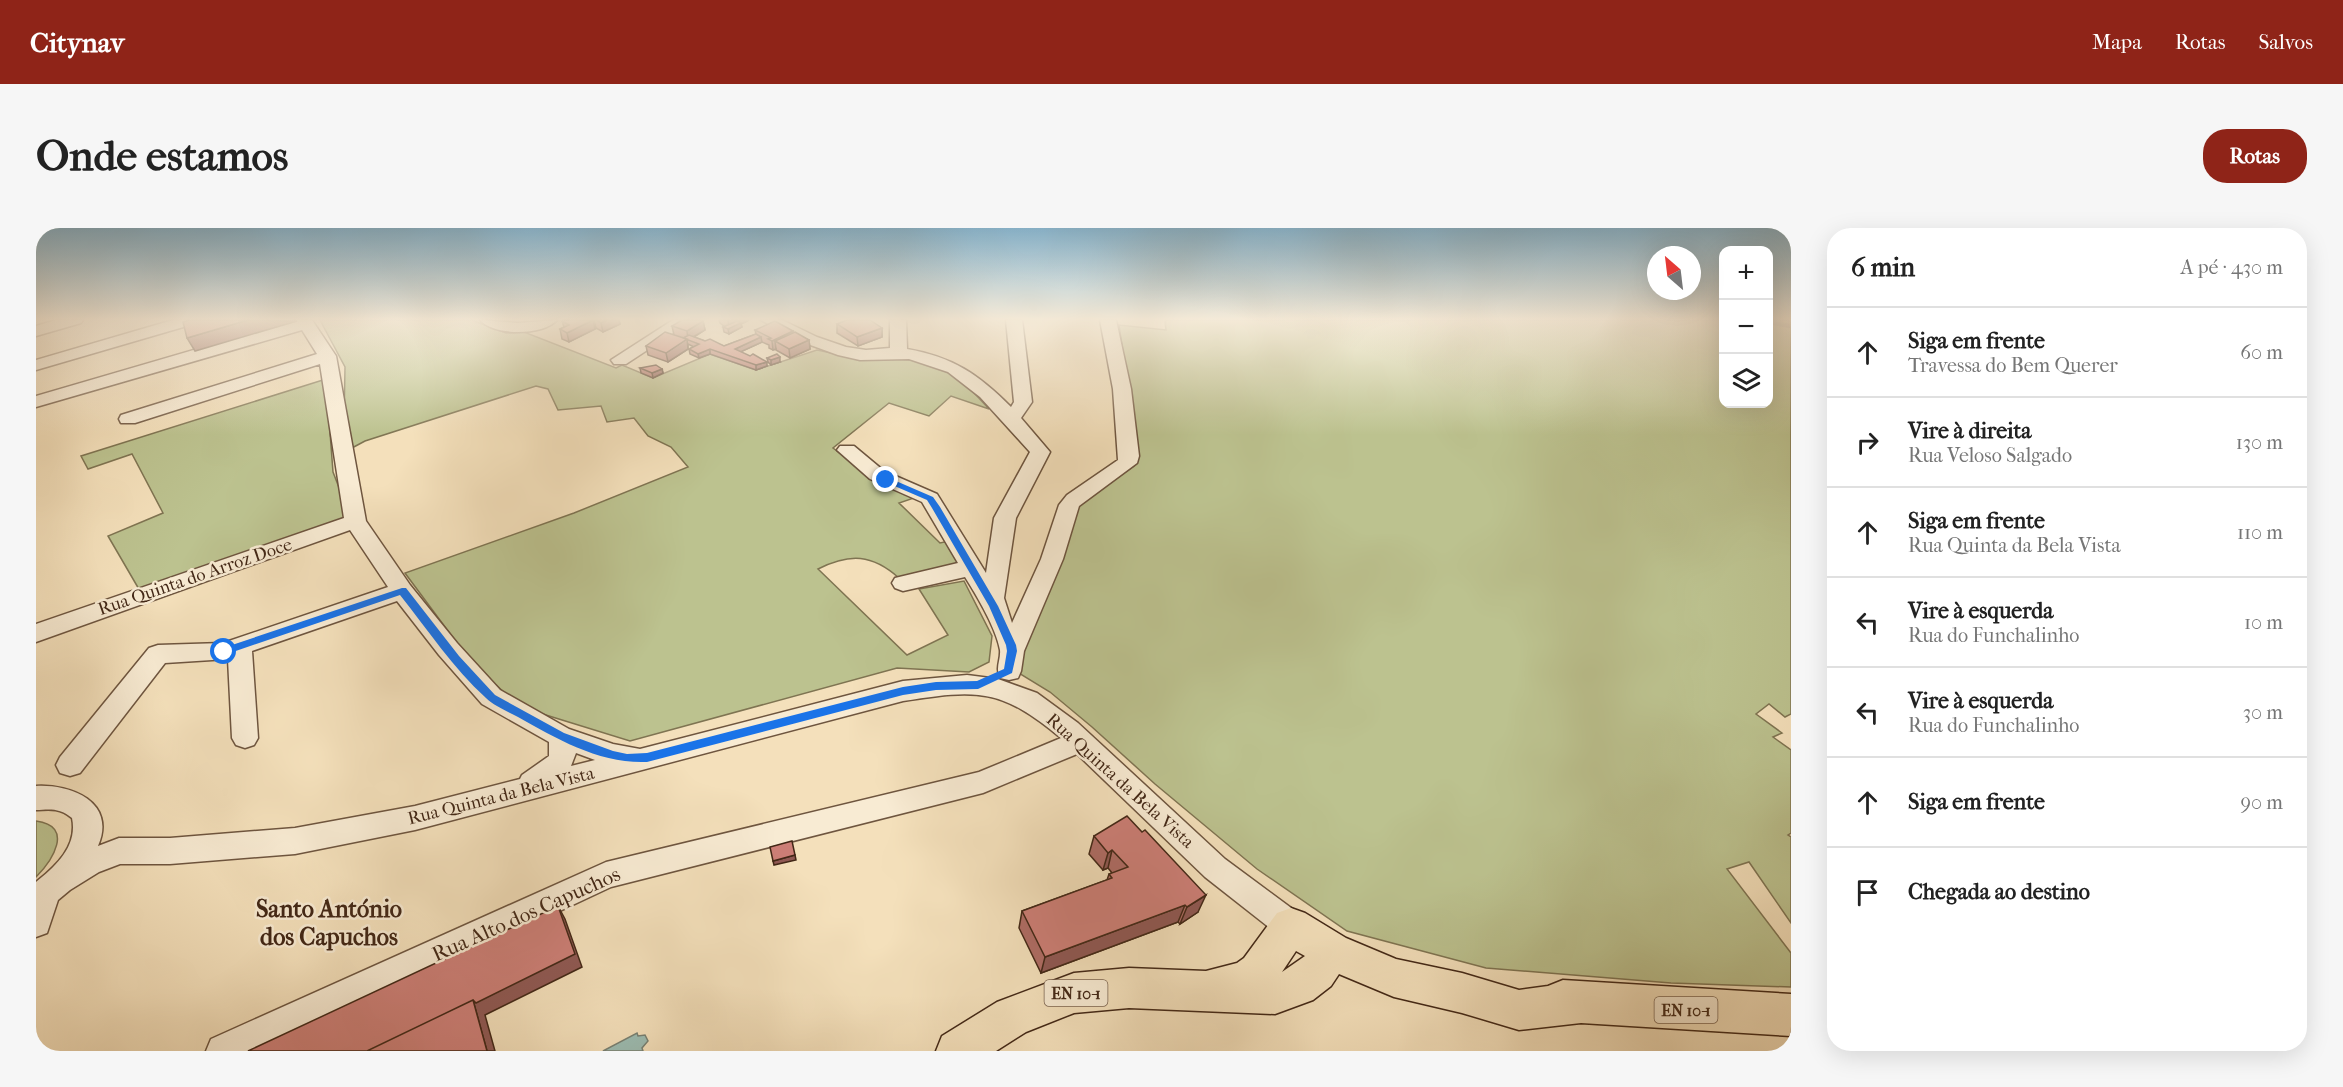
<!DOCTYPE html>
<html lang="pt">
<head>
<meta charset="utf-8">
<style>
	:root { --surface:#fff; --page:#f6f6f6; --text:#222; --muted:#767676; --line:#e0e0e0; --accent:#8f2418 }
	body { margin:0; font-family:"IM FELL French Canon",serif; background:var(--page); color:var(--text) }
	.controls { position:absolute; right:18px; top:18px; display:grid; overflow:hidden; border-radius:12px; box-shadow:0 6px 24px #0002 }
	.controls button { width:54px; height:54px; display:grid; place-items:center; padding:0; border:0; border-bottom:2px solid var(--line); background:var(--surface); color:var(--text); font:30px sans-serif }
	.compass { position:absolute; left:1611px; top:18px; width:54px; height:54px; border-radius:50%; background:var(--surface); box-shadow:0 6px 24px #0002; rotate:332deg }
	.stop { position:absolute; width:18px; height:18px; margin:-14px; border:4px solid #1a73e8; border-radius:50%; background:#fff }
	.stop.end { background:#1a73e8; border-color:#fff; box-shadow:0 2px 6px #0008 }
	.list { margin:0; padding:0; list-style:none }
	h2 { display:flex; justify-content:space-between; align-items:center; height:78px; margin:0; padding:0 24px; font-size:26px }
	h2 small { font-size:20px; font-weight:400; color:var(--muted) }
	.list li { display:grid; grid-template-columns:39px 1fr auto; gap:18px; align-items:center; box-sizing:border-box; height:90px; padding:0 24px; border-top:2px solid var(--line) }
	.list b { display:block; font-size:22px; white-space:nowrap }
	.list p { margin:0; font-size:20px; white-space:nowrap; color:var(--muted) }
	.list em { font-size:20px; font-style:normal; color:var(--muted) }
	.icon { flex:none; width:33px; height:33px; fill:none; stroke:currentColor; stroke-width:2; stroke-linecap:round; stroke-linejoin:round }
	.map { position:relative; flex:none; width:1755px; height:823px; overflow:hidden; border-radius:24px }
	header { display:flex; align-items:center; gap:36px; box-sizing:border-box; height:84px; padding:0 30px; background:var(--accent); color:#fff }
	header strong { font-size:28px }
	nav { display:flex; gap:33px; margin-inline-start:auto; font-size:21px }
	.intro { display:flex; align-items:center; justify-content:space-between; box-sizing:border-box; height:144px; padding:0 36px }
	h1 { margin:0; font-size:42px }
	.button { padding:15px 27px; border-radius:24px; background:var(--accent); color:#fff; font-size:21px; font-weight:700 }
	main { display:flex; gap:36px; padding:0 36px }
	aside { flex:1; background:var(--surface); border-radius:24px; box-shadow:0 6px 24px #0002 }
	.map>svg:first-child { display:block }
	.green { fill:#bcc28f; stroke:#7f7452; stroke-width:1.5 }
	.water { fill:#9cbdb3; stroke:#788174; stroke-width:1.5 }
	.lines { fill:none; stroke-linecap:round; stroke-linejoin:round }
	.stream { stroke:#788174; stroke-width:4.5 }
	.minor-casing { stroke:#6e553f; stroke-width:3 }
	.major-casing { stroke:#422716; stroke-width:3 }
	.minor { fill:#f8ebd3; fill-rule:evenodd }
	.major { fill:#f4e0bb; fill-rule:evenodd }
	.wall { fill:#af6c65; stroke:#422716; stroke-width:1.5 }
	.shaded-wall { fill:#8f5853; stroke:#422716; stroke-width:1.5 }
	.building { fill:#cc7e76; stroke:#422716; stroke-width:1.5 }
	.route { fill:#1a73e8 }
	.labels { text-anchor:middle; dominant-baseline:central; stroke-width:5; stroke-linejoin:round; paint-order:stroke }
	.shield { fill:#f8ebd3; stroke:#79624f; stroke-width:1.5 }
	.shield-label { font-size:16px; font-weight:bold; fill:#422716 }
	.street-label { font-size:18px; fill:#422716; stroke:#f8ebd3 }
	.near-street-label { font-size:21px; fill:#422716; stroke:#f8ebd3 }
	.near-neighbourhood-label { font-size:24px; font-weight:bold; fill:#422716; stroke:#f8ebd3 }
</style>
</head>
<body>
<header>
<strong>Citynav</strong>
<nav><a>Mapa</a><a>Rotas</a><a>Salvos</a></nav>
</header>
<div class="intro"><h1>Onde estamos</h1><a class="button">Rotas</a></div>
<main>
<div class="map">
<svg width="1755" height="823" viewBox="0 0 1755 823">
	<rect width="100%" height="100%" fill="#f4e0bb"/>
	<filter id="stains"><feTurbulence type="fractalNoise" baseFrequency=".00333" numOctaves="4"/><feColorMatrix values="0 0 0 0 .2 0 0 0 0 .09 0 0 0 0 .02 0 0 0 .5 -.17"/></filter>
	<radialGradient id="worn" r=".72"><stop offset=".6" stop-color="#630" stop-opacity="0"/><stop offset="1" stop-color="#630" stop-opacity=".3"/></radialGradient>
	<path class="green" d="M284,92h152l34,13 18,-1 92,36 6,-3 31,13 57,-24 46,16 61,-20 19,4 76,6 26,7 25,14 26,28 -38,-13 -22,20 -40,-13 -56,45 43,32 38,18 -15,5 41,40 9,-2 17,24 -67,13c-27,-24 -49,-25 -81,-9l89,86 41,-20 -29,-46 45,-8 28,55 -3,26 -20,10 -72,-4 -267,73 -110,-34 -49,-45 -66,-89 169,-60 114,-46 -17,-20 -23,-11 -14,-18 -27,4 -6,-16 -43,4 -10,-21 -12,-3 -171,55 -15,8 -6,-27 1,-55z
		M1129,92h558l1,84h44l1,-84h22v394l-6,3 -16,-13 -13,10 26,19 -9,4 18,13v83l-3,2 3,2v86l-42,-61 -22,7 64,84v34l-120,-4 -185,-15 -139,-37 -90,-62 -102,-85 -63,-57 -42,-35 -33,-20 59,-166 58,-40 3,-19 -18,-122 47,5z
		M290,151l7,93 12,31 3,16 -208,72 -32,-55 55,-23 -31,-59 -44,15 -7,-13z
		M0,593c39,5 16,40 0,56z"/>
	<path class="water" d="M601,805l1,3 7,-1 3,6 -6,7 1,3h-40z"/>
	<g class="lines">
		<path class="stream" d="M1732,94l23,4"/>
		<g class="minor-casing">
			<path id="minor" d="M20,92h27l-2,3 -45,13v-10z
				M137,92h26l-2,3 -161,47v-10z
				M260,92h16l24,36 30,165 44,64 47,58 43,47 69,39 44,15 27,5 263,-68 64,-6 31,4 39,14 41,30 147,136 77,57 4,10 -4,10 -11,4 -11,-4 -75,-59 -128,-123 -94,39 -372,94 -350,164h-55l5,-12 395,-177 373,-90 82,-34c-60,-50 -83,-49 -158,-37l-488,129 -120,24 -125,10h-50l-21,8 -29,18 -12,10 -11,33 -11,4v-55c20,-16 42,-36 36,-64 -12,-10 -21,-9 -36,-8v-24c35,-2 81,16 62,60l21,-8h51l125,-10 120,-22 105,-27 2,-4 27,-19v-14l-67,-38 -43,-49 -42,-54 -145,50 6,87 -4,7 -9,3 -9,-3 -4,-7 -4,-79 -63,4 -85,110 -10,3 -10,-3 -4,-8 4,-8 89,-109 9,-3 65,-2 165,-56 -38,-57 -314,112v-18l308,-106 -24,-154 -185,59h-14l-2,-4 2,-4 196,-61 -15,-24 -266,77v-11zM540,525l19,7 -24,6z
				M444,92l38,3 39,-3c-14,16 -63,16 -77,0z
				M637,92h20l-67,44h-12l-3,-4z
				M725,92h21l35,17 29,10 20,3 24,-2v-28h16l1,29c46,8 71,25 104,58l3,-5 -8,-82h16l10,82 -11,16 29,34 -34,66 -12,80 8,25 29,-64 18,-54 8,-10 51,-35 -5,-71 -13,-69h16l15,69 8,67 -2,7 -58,43 -16,53 -39,92 -3,20 -3,7 -9,2 -9,-2c-5,-11 1,-18 0,-28 -4,-22 -23,-54 -35,-73l-62,14 -8,-3 -3,-5 3,-5 63,-15 -36,-61 -52,-23 -33,-29 3,-4h14l30,25 53,23 49,79 8,-55 36,-66 -50,-55 -32,-25 -39,-13 -49,1 -22,-5 -44,-16z"/>
		</g>
		<g class="major-casing">
			<path id="major" d="M1255,680l14,5 41,25 50,21 66,14 57,17 29,-4 15,-6 228,14v42l-210,-13 -62,7 -57,-17 -68,-16 -55,-23 -8,12 -18,14 -38,14 -146,-6 -55,5 -48,19 -30,19h-60l6,-15 55,-34 77,-29 55,-5 77,3 31,-8 7,-5 33,-45zM1260,723l9,5 -23,16z"/>
		</g>
		<use href="#minor" class="minor"/>
		<use href="#major" class="major"/>
	</g>
	<path class="wall" d="M558,92h25l1,4 -17,8 -7,-4z
		M683,92h30l-8,4 1,3 -13,7 -5,-2 -1,-5h2l-5,-4z
		M526,93l33,8 -26,13 -7,-3 -2,-10 4,-2z
		M667,93l2,9 -11,7 11,4 19,5 32,-12 -1,-4 38,3 16,7 1,9 -20,9 -14,-8v-1l-3,1 -4,-2v-3l-7,-3 -22,10 27,14 -11,4 -46,-16 -11,4 -9,-4 -1,-5 5,-2 -6,-3v5l-20,13 -20,-7 -2,-9 28,-11 -2,-9z
		M801,96l45,4v9l-24,9 -21,-13z
		M731,130l13,4 -9,3 -3,-3z
		M604,140l22,1 1,4 -10,5 -12,-5z
		M1058,608l104,76 -18,12 -2,-2 -137,51 -22,-45 3,-17 85,-31 2,-6 3,-1 -4,-5 -5,2 -14,-16z"/>
	<path class="shaded-wall" d="M212,92l49,1 -102,30 -8,-13z
		M557,92l2,9 -26,13 -2,-9z
		M570,92h13l1,4 -17,8 -2,-9z
		M692,92h21l-8,4 1,3 -13,7 -1,-5h1z
		M667,93l2,9 -17,10 -1,-9z
		M846,100v9l-24,9 -1,-9z
		M757,103l1,10h-19l1,8 -3,1 -1,-9z
		M725,109l1,5 -26,12 -1,-5z
		M651,111l1,10 -20,13 -2,-9z
		M773,112l1,9 -20,9 -1,-9z
		M674,121v5l-11,4 -1,-4z
		M744,129v5l-9,3v-5z
		M731,134v4l-11,4v-5z
		M626,141l1,4 -10,5 -1,-5z
		M1076,622l-4,18 -5,2 5,-17z
		M759,627l1,5 -22,5 -1,-4z
		M1170,667l-8,17 -18,12 7,-17z
		M1149,677l-7,17 -137,51 4,-16z
		M522,678l7,13 17,48 -97,48 10,36h-8l-14,-51z"/>
	<path class="building" d="M153,92h59l-61,18 -4,-16z
		M529,92h28l-26,13 -7,-4 9,-4 -7,-4z
		M560,92h10l-5,3z
		M646,92h18l3,1 -16,10 -15,-5z
		M811,92h23l12,8 -25,9 -20,-13z
		M701,93l4,2 -13,6 -5,-2z
		M739,93l18,10 -21,10 -4,-2 3,-1 -16,-8z
		M629,104l22,7 -21,14 -20,-7z
		M759,104l14,8 -20,9 -14,-8z
		M720,106l5,3 -26,12 15,7 3,-2 14,8 -11,3 -46,-16 -12,5 -9,-5 10,-5 -16,-6 6,-3 16,6 5,-2 14,7z
		M741,126l3,3 -9,3 -4,-2z
		M620,137l6,4 -10,4 -12,-5z
		M1091,588l15,16 3,-2 61,65 -19,12 -2,-2 -140,52 -23,-46 90,-33 -3,-4 19,-7 -16,-17 -4,3 -14,-17z
		M756,613l3,14 -22,6 -3,-14z
		M522,678l17,48 -99,49 -3,-3 -106,51h-119z
		M437,772l14,51h-120z"/>
	<linearGradient id="sky" x2="0" y2="1"><stop stop-color="#89b8d3"/><stop offset="0.44" stop-color="#faf1e0"/><stop offset="1" stop-color="#faf1e0" stop-opacity="0"/></linearGradient>
	<rect width="1755" height="207" fill="url(#sky)"/>
	<path class="route" d="M847,250h6l44,19 7,10 58,99 18,39 1,6 -5,22 -34,16 -42,1 -33,5 -256,67c-47,2 -90,-23 -129,-45 -11,-6 -24,-11 -32,-19 -33,-30 -58,-68 -86,-103l-173,59h-7l-1,-2 1,-3 182,-61h4l53,68 36,39 69,38 49,18 14,3 20,-1 256,-66 33,-5 41,-1 27,-12 3,-18 -1,-6 -17,-39 -57,-98 -5,-8 -44,-19z"/>
	<g class="labels">
		<g class="shield">
			<rect x="1008.5" y="752" width="63" height="26" rx="4.5"/>
			<rect x="1618.5" y="769" width="63" height="26" rx="4.5"/>
		</g>
		<g class="shield-label">
			<text x="1040" y="765">EN 10-1</text>
			<text x="1650" y="782">EN 10-1</text>
		</g>
		<g class="street-label">
			<text transform="translate(159 349) rotate(-19)">Rua Quinta do Arroz Doce</text>
			<text transform="translate(1084 553) rotate(42)">Rua Quinta da Bela Vista</text>
			<text transform="translate(465 568) rotate(-14)">Rua Quinta da Bela Vista</text>
		</g>
		<g class="near-street-label">
			<text transform="translate(490 686) rotate(-24)">Rua Alto dos Capuchos</text>
		</g>
		<g class="near-neighbourhood-label">
			<text x="293" y="681">Santo António<tspan x="293" dy="28">dos Capuchos</tspan></text>
		</g>
	</g>
	<rect width="100%" height="100%" filter="url(#stains)"/>
	<rect width="100%" height="100%" fill="url(#worn)"/>
</svg>
<div class="controls">
<button>+</button>
<button>−</button>
<button><svg class="icon" aria-label="layers" viewBox="0 0 24 24"><path d="M12 4l9 5-9 5-9-5zM3 14l9 5 9-5"/></svg></button>
</div>
<svg class="compass" viewBox="-18 -18 36 36"><path d="M0-13l5 13h-10z" fill="#e53935"/><path d="M0 13l5-13h-10z" fill="#767676"/></svg>
<div class="stop" style="left:188px;top:424px"></div>
<div class="stop end" style="left:850px;top:252px"></div>
</div>
<aside>
<h2>6 min<small>A pé · 430 m</small></h2>
<ul class="list">
<li><svg class="icon" aria-label="ahead" viewBox="0 0 24 24"><path d="M12 20V5M6 11l6-6 6 6"/></svg><div><b>Siga em frente</b><p>Travessa do Bem Querer</p></div><em>60 m</em></li>
<li><svg class="icon" aria-label="right" viewBox="0 0 24 24"><path d="M7 20v-9h11M14 6l5 5-5 5"/></svg><div><b>Vire à direita</b><p>Rua Veloso Salgado</p></div><em>130 m</em></li>
<li><svg class="icon" aria-label="ahead" viewBox="0 0 24 24"><path d="M12 20V5M6 11l6-6 6 6"/></svg><div><b>Siga em frente</b><p>Rua Quinta da Bela Vista</p></div><em>110 m</em></li>
<li><svg class="icon" aria-label="left" viewBox="0 0 24 24"><path d="M17 20v-9H6M10 6l-5 5 5 5"/></svg><div><b>Vire à esquerda</b><p>Rua do Funchalinho</p></div><em>10 m</em></li>
<li><svg class="icon" aria-label="left" viewBox="0 0 24 24"><path d="M17 20v-9H6M10 6l-5 5 5 5"/></svg><div><b>Vire à esquerda</b><p>Rua do Funchalinho</p></div><em>30 m</em></li>
<li><svg class="icon" aria-label="ahead" viewBox="0 0 24 24"><path d="M12 20V5M6 11l6-6 6 6"/></svg><div><b>Siga em frente</b></div><em>90 m</em></li>
<li><svg class="icon" aria-label="arrive" viewBox="0 0 24 24"><path d="M6 21V4h12l-3 4 3 4H6"/></svg><div><b>Chegada ao destino</b></div></li>
</ul>
</aside>
</main>
</body>
</html>
